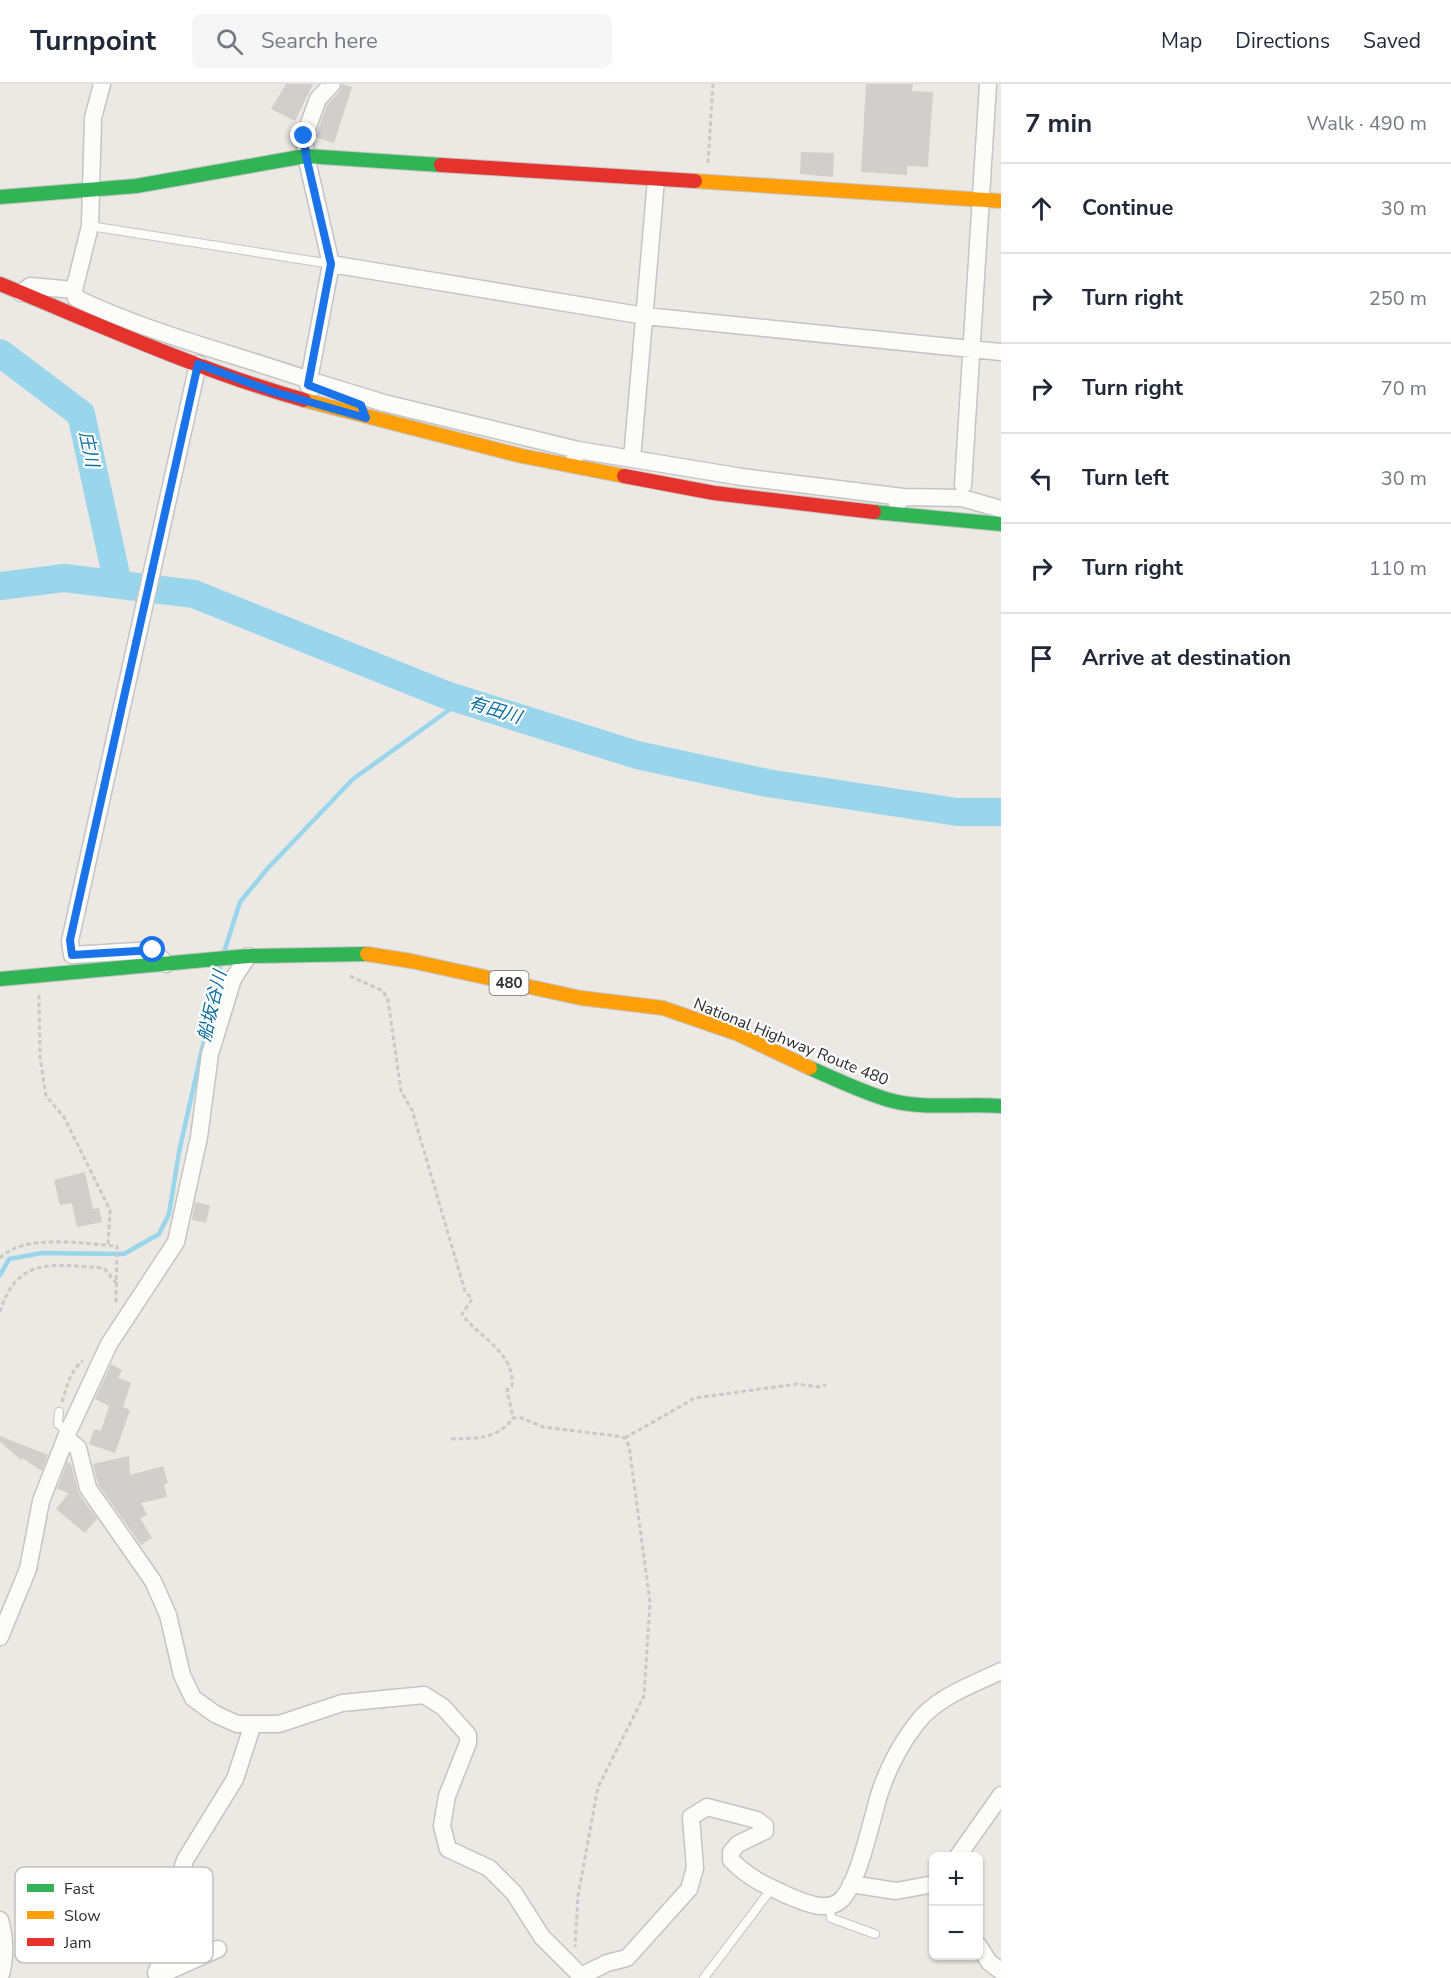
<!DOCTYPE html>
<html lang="en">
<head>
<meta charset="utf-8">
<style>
	:root { --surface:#fff; --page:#f6f6f7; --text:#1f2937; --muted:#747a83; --line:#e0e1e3 }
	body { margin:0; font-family:"Nunito Sans","Noto Sans JP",sans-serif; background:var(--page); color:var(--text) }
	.controls { position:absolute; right:18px; bottom:18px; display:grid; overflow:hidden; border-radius:9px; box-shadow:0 2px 4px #0004 }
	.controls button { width:54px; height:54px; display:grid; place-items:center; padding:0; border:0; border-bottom:2px solid var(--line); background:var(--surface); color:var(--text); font:30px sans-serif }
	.stop { position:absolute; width:18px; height:18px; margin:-14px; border:4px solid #1a73e8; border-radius:50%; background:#fff }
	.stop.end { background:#1a73e8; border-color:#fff; box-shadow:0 2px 6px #0008 }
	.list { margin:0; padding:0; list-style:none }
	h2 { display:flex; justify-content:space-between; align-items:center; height:78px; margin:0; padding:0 24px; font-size:26px }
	h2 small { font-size:20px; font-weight:400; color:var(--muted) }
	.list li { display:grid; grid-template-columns:39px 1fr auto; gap:18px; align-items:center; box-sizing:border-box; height:90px; padding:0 24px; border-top:2px solid var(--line) }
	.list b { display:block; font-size:22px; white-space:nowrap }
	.list em { font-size:20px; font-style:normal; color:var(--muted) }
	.icon { flex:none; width:33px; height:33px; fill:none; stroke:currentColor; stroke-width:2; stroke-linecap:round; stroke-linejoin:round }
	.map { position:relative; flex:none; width:1001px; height:1894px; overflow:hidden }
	header { display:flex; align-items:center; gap:36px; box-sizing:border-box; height:84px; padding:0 30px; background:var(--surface); border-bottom:2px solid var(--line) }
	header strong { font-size:28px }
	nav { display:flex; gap:33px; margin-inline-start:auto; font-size:21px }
	.search { width:420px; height:54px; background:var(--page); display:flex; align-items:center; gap:15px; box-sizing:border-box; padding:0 21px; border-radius:9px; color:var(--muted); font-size:22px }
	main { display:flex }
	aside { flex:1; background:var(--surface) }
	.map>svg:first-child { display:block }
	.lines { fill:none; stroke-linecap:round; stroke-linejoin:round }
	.stream { stroke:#99d6ec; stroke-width:4.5 }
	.river { stroke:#99d6ec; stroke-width:28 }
	.building { fill:#d1cecb }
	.lane-casing { stroke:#c5c4c5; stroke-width:10 }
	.street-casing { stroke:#c5c4c5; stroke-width:19 }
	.fast-casing { stroke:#c5c4c5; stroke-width:16 }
	.slow-casing { stroke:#c5c4c5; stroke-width:16 }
	.jam-casing { stroke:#c5c4c5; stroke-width:16 }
	.path { stroke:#c9c9c8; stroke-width:3; stroke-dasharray:4.5 3; stroke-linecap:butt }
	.lane { stroke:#fcfcfb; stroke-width:8 }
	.street { stroke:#fcfcfb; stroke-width:16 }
	.fast { stroke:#30b455; stroke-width:14 }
	.slow { stroke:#ff9f0a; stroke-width:14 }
	.jam { stroke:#e5322d; stroke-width:14 }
	.route { stroke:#1a73e8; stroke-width:8 }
	.labels { text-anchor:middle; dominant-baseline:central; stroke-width:4.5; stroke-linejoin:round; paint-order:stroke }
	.shield { fill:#fff; stroke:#6d6d6d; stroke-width:1.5 }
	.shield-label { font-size:15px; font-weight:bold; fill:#2e2e2e }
	.street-label { font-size:16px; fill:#2e2e2e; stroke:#fff }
	.water-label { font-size:18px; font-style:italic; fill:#0d6fa3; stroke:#fff }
	.key { fill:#fff; stroke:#c0c0c0; stroke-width:1.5 }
	.key-label { font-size:16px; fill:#2e2e2e }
</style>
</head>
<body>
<header>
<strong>Turnpoint</strong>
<div class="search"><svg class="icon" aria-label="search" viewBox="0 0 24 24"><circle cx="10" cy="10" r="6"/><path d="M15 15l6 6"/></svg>Search here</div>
<nav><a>Map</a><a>Directions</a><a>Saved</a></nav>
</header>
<main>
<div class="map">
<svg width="1001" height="1894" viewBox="0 0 1001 1894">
	<rect width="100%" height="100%" fill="#ece8e4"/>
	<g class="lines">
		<path class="stream" d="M225,865l15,-47 28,-34 85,-89 110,-79
			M0,1191l9,-16 33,-6 82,1 35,-20 10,-20 10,-62 41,-183"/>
		<path class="river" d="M0,269l81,61 37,170
			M0,502l64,-8 130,16 252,101 191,60 130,28 190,29h44"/>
	</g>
	<path class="building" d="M286,0h27l-18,37 -24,-12z
		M342,0l10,3 -18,56 -19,-6 12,-32 13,-14z
		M866,0h47l-1,7 21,1 -5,75 -21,-1v9l-46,-3z
		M801,68l33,1 -1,24 -33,-3z
		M85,1088l8,37 6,-1 3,14 -25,5 -5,-24 -12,2 -6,-25z
		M195,1118l15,3 -4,18 -14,-3z
		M111,1280l11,6 -4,8 13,5 -8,24 7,3 -15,43 -26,-9 5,-15 7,2 8,-25 -14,-7z
		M0,1352l48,19 -6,16 -20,-13 -1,2 -21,-18z
		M129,1372l1,19 33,-9 5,17 -4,1 3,13 -26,6 6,12 -7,3 12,20 -11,7 -43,-61 -5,-20z
		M67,1378l4,2 8,30 18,25 -12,14 -29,-24 13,-16 -12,-4z"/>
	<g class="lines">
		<g class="lane-casing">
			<path id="lane" d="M90,142l241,38
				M59,1328l-1,12 10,8
				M829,1821l2,13 44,16
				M704,1894l68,-90"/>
		</g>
		<g class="street-casing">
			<path id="street" d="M332,0l-14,15 -14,38 2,19 25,108 -22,116 75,23 194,47
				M331,180l314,52 356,36
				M74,206l2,8c75,36 155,55 233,82l-1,5 6,2
				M21,209l9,-7 44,4 16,-64 3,-108 9,-34
				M632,375l24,-279
				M574,376l4,-10 164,27 161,20
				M963,401l25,-401
				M897,420l6,-7 59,1 39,11
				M166,880l-13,-14 -81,5 -2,-14 128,-577
				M66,1354l12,10 10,40 65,93 15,34 14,60 11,23 22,16 22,10h42l63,-21 82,-8 19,12 25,28v8l-21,53 -5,30 6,23 41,19 25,25 28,44 41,41
				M0,1553l28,-68 13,-68 27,-69 41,-88 67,-102 23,-105 11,-83 23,-75 15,-23
				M958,1772l43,-61
				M851,1800l45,7 38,-7
				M0,1836c5,16 6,41 0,57
				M978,1861l11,17 12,9
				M218,1865l-56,25 -6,-1 14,-34 7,-54 8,-25 50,-81 18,-55
				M581,1892l26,-13 20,-5 62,-69 6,-21 -4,-51 16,-10 50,13 8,6v5l-27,13 -7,8v8c19,19 34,25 58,36 14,6 38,17 52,4 18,-17 31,-83 39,-108 8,-24 20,-47 36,-68 20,-27 56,-39 85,-53"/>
		</g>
		<g class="fast-casing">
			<path id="fast" d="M0,113l136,-11 170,-30 135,9
				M874,428l127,12
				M0,895l248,-23 119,-2
				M810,984c25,11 52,24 79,32 35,10 76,3 112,6"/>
		</g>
		<g class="slow-casing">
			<path id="slow" d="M695,97l306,20
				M304,316l218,56 102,20
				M367,870l44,7 170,37 82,10 75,26 72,34"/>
		</g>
		<g class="jam-casing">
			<path id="jam" d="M441,81l254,16
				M0,200c100,41 200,87 304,116
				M624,392l90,17 160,19"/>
		</g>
		<path class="path" d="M708,79l5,-79
			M350,892l33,15 5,9 13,91 11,19 53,181 7,8 -10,15c16,23 53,38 50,72l-5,4 6,27
			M39,911l1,62 6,39 18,21 46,93 -2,36
			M0,1174c24,-25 85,-14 117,-12l-1,57
			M0,1228c17,-57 55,-47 104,-44l13,16
			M62,1318c5,-15 8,-32 21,-41
			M625,1354l70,-40 102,-14 22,3 7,-2
			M451,1355c25,-1 46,1 62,-21h9l21,9 74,9 8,2 4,8 21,156 -6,94 -46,91 -20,109 -3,51"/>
		<use href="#lane" class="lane"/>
		<use href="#street" class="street"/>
		<use href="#fast" class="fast"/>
		<use href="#slow" class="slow"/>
		<use href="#jam" class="jam"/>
	</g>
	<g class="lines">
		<path class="route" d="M153,866l-81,5 -2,-15 128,-576 73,27 95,27 -5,-13 -53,-20 23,-121 -25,-108 -2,-20"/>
	</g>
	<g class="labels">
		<rect class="shield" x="489.5" y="887" width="39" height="24" rx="4.5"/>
		<g class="shield-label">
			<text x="509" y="899">480</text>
		</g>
		<g class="street-label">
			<text transform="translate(791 958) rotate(22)">National Highway Route 480</text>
		</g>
		<g class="water-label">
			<text transform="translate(89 365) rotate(78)">庄川</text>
			<text transform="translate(495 626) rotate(17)">有田川</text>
			<text transform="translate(212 922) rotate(-77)">船坂谷川</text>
		</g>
	</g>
	<rect x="15" y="1783" width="198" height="96" rx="9" class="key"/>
	<rect x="27" y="1800" width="27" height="8" fill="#30b455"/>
	<rect x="27" y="1827" width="27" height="8" fill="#ff9f0a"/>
	<rect x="27" y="1854" width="27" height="8" fill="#e5322d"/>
	<g class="key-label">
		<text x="64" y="1810">Fast</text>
		<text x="64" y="1837">Slow</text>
		<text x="64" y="1864">Jam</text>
	</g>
</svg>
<div class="controls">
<button>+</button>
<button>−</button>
</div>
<div class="stop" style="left:153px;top:866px"></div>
<div class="stop end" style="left:304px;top:52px"></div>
</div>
<aside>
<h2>7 min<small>Walk · 490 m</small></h2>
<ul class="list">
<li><svg class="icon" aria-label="ahead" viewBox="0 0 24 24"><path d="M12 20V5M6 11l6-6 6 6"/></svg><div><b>Continue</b></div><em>30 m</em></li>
<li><svg class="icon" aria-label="right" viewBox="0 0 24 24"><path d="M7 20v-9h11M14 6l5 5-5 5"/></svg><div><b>Turn right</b></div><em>250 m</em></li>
<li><svg class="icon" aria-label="right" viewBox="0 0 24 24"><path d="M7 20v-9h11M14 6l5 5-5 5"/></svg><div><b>Turn right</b></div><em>70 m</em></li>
<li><svg class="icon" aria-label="left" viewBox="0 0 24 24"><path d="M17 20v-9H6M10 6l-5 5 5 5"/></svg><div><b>Turn left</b></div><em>30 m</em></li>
<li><svg class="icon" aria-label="right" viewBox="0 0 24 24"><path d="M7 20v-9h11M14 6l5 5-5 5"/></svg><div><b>Turn right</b></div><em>110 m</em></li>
<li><svg class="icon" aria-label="arrive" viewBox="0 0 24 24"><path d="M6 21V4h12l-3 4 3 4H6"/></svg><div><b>Arrive at destination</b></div></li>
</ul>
</aside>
</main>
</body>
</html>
